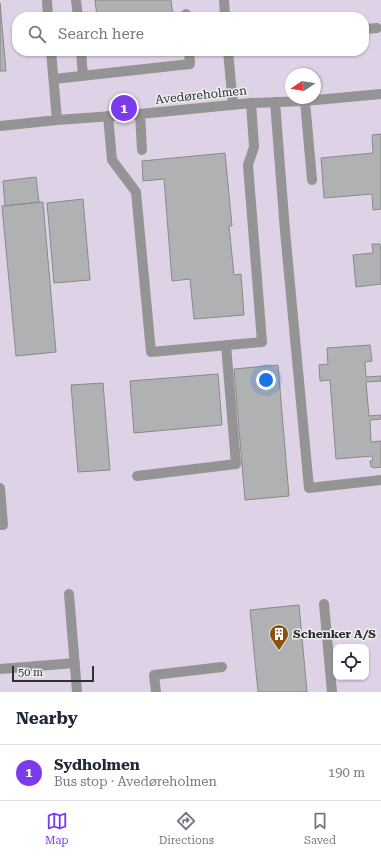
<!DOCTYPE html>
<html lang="en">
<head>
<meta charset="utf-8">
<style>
	:root { --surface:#fff; --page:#f2f2f3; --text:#1f2937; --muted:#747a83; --line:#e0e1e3; --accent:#7c3aed }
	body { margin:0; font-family:"Roboto Serif",serif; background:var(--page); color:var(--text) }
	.controls { position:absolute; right:12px; bottom:12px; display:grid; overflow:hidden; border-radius:8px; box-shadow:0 1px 3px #0004 }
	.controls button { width:36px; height:36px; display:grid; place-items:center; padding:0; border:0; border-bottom:1px solid var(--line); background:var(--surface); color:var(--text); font:20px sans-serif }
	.compass { position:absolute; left:285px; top:68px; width:36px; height:36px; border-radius:50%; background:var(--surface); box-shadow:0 1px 3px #0004; rotate:258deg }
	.scale { position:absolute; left:12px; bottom:10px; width:82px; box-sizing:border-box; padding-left:4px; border:2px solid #2f3030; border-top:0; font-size:11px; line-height:14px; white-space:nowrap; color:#2f3030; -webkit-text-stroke:3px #edeeef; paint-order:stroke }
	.you { position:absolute; left:266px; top:380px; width:14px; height:14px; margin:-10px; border:3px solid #fff; border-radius:50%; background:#1a73e8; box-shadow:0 0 0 6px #1a73e833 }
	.badge { display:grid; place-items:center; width:26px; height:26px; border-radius:50%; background:var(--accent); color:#fff; font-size:13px; font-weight:700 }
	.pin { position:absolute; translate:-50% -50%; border:2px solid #fff; box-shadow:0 1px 4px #0006 }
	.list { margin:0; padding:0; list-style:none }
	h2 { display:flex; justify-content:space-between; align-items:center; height:52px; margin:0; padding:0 16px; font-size:17px }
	h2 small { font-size:13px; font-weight:400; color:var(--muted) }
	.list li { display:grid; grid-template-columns:26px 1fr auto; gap:12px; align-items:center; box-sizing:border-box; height:56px; padding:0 16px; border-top:1px solid var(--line) }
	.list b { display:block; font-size:15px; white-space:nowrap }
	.list p { margin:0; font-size:13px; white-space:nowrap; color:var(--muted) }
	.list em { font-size:13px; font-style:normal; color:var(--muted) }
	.icon { flex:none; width:22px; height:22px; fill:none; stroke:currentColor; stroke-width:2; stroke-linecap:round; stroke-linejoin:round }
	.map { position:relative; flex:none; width:381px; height:692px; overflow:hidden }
	.search { position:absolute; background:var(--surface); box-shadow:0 1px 3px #0004; left:12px; right:12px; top:12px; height:44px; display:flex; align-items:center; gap:10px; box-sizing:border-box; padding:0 14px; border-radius:16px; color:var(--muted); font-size:15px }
	.sheet { height:108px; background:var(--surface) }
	nav { display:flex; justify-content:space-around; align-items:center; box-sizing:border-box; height:56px; border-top:1px solid var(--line); background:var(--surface); font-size:11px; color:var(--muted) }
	nav a { display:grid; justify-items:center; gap:2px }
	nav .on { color:var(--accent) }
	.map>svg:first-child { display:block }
	.industrial { fill:#ddd2e6; fill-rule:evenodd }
	.building { fill:#b0b1b2; stroke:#898a8b }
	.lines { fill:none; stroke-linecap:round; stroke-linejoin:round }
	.minor { stroke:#959494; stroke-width:10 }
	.labels { text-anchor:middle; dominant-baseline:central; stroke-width:3; stroke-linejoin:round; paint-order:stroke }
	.street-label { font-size:12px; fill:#2f3030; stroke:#edeeef }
	.poi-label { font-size:12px; font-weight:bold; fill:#2f3030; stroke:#edeeef; text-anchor:start }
</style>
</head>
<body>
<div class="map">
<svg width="381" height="692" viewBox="0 0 381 692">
	<rect width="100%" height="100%" fill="#e0e0e2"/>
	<path class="industrial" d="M0,0h381v692h-381zM17,17h347v34h-347zM291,74h24v24h-24zM336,647h30v30h-30z"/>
	<path class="building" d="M95,0h76l2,17h-76z
		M0,3l6,68h-6z
		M381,134v75l-8,1 -1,-16 -48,4 -3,-40 52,-5 -1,-18z
		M225,153l7,73h-3l5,49 7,-1 3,41 -50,4 -4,-40 -18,2 -8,-102 -21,2 -1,-20z
		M36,177l3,25 -34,4 -2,-25z
		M83,199l7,81 -36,3 -7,-80z
		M43,202l13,150 -40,4 -14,-150z
		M372,244h8l1,8v32l-25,3 -3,-32 20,-2z
		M370,345l2,16 -7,1 1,15 15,-1v5l-15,1 3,34 12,-1v4l-11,1 1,22 10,-1v26l-7,1v-1h-3l-1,-6h3l-1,-5 -36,3 -6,-79 -10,1 -1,-16 9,-1 -1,-16z
		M278,365l11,131 -44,4 -11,-131z
		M218,374l4,51 -88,8 -4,-52z
		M103,383l7,87 -32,2 -7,-87z
		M299,605l8,87h-49l-8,-82z"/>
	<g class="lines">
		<path class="minor" d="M47,0l1,17
			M76,0l2,17
			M224,0l1,17
			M186,14l1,3
			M364,29l13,-1
			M51,51l6,69
			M81,51l2,25
			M228,51l5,54
			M54,79l136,-15 -1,-13
			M305,101l7,79
			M275,102l10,129 24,257 72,-8
			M140,114l2,36
			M108,116l4,44 24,32 15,160 111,-10 -14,-177 6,-18 -3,-44
			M0,126l57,-6 83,-6 111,-11 54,-2 76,-7
			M137,476l99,-12 -10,-119
			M0,488l3,37h-3
			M69,594l8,98
			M324,604l8,88
			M0,669l75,-6
			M156,692l-2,-17 68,-8"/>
	</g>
	<defs>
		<g id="building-pin" transform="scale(1)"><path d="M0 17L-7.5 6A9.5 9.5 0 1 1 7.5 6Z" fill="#8c520c" stroke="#edeeef"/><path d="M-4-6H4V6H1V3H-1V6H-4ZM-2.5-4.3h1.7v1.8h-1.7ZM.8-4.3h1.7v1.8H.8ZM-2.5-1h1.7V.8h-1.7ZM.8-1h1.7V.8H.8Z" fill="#fff"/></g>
	</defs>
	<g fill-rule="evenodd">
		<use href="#building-pin" x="279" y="634"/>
	</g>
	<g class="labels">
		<g class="street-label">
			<text transform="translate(201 95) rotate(-6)">Avedøreholmen</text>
		</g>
		<g class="poi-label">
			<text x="293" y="634">Schenker A/S</text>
		</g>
	</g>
</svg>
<div class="controls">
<button><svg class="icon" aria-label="locate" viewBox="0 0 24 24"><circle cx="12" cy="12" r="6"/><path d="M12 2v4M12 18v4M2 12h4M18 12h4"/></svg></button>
</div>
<svg class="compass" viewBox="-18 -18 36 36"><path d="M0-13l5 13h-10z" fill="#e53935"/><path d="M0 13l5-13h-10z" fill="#747a83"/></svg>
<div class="scale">50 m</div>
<div class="you"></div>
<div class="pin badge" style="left:124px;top:108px">1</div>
<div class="search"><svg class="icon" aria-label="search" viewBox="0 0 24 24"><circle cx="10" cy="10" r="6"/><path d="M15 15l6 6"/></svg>Search here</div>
</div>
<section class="sheet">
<h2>Nearby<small></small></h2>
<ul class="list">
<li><span class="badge">1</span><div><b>Sydholmen</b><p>Bus stop · Avedøreholmen</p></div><em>190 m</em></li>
</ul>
</section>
<nav>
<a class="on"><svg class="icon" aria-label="map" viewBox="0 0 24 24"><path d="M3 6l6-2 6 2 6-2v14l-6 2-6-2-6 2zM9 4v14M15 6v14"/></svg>Map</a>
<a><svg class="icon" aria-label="directions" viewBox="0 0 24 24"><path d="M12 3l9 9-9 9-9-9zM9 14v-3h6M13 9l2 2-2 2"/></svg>Directions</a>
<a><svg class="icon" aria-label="saved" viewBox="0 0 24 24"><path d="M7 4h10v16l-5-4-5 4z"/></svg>Saved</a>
</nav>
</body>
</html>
